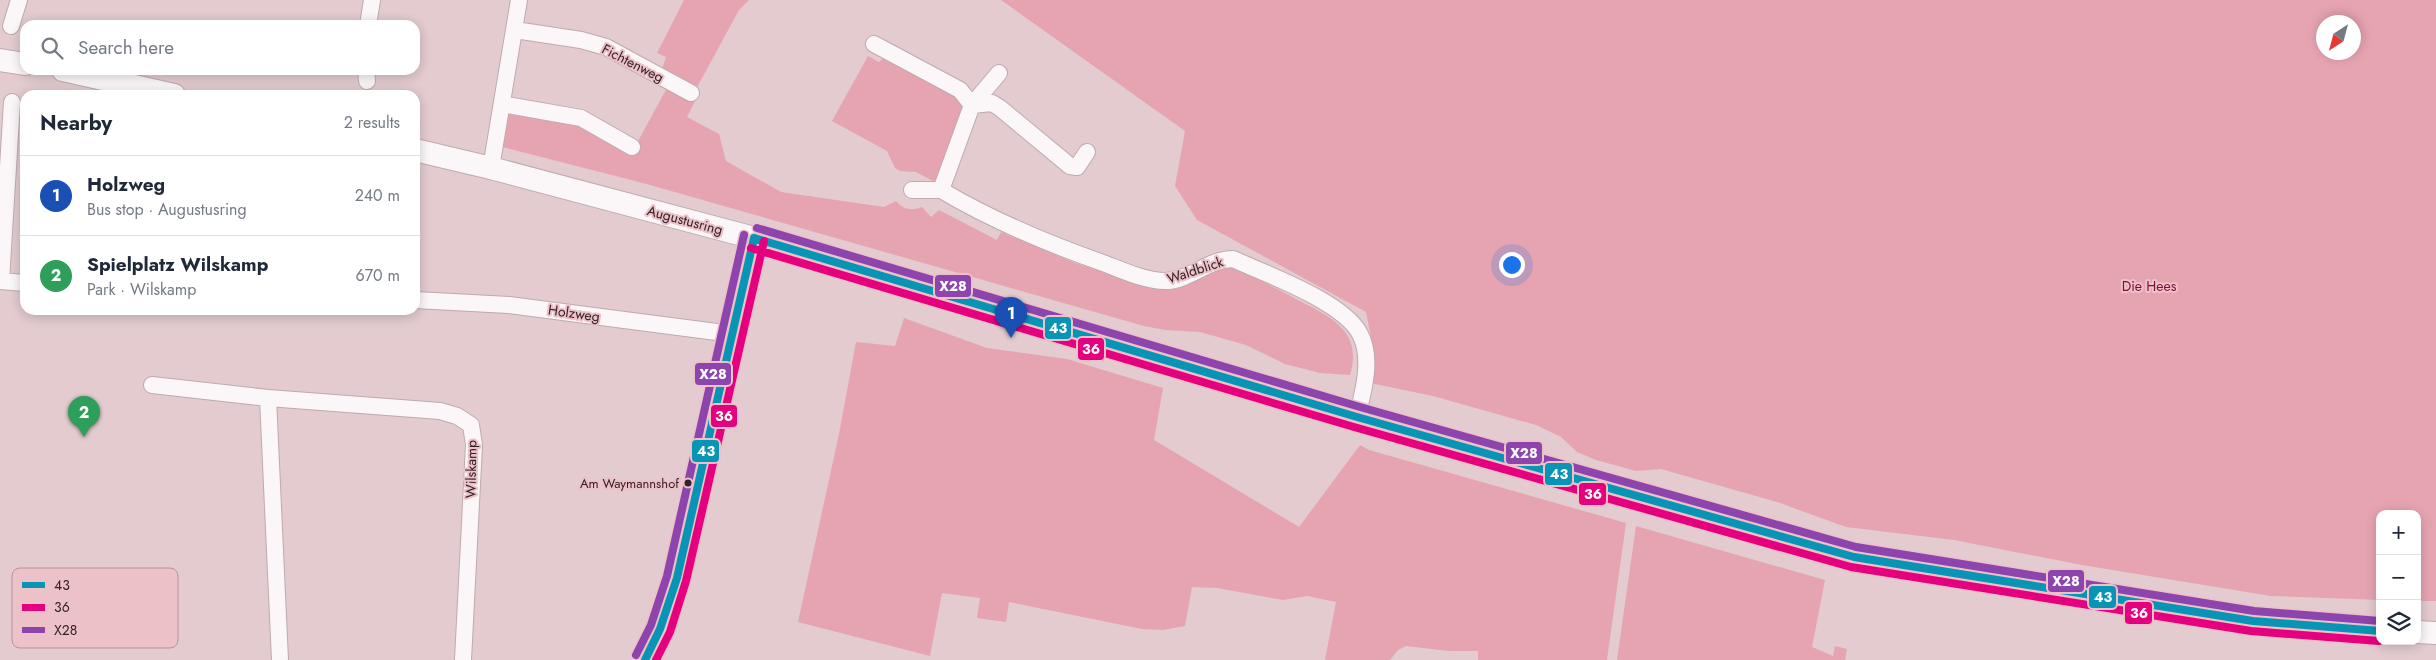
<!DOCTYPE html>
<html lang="en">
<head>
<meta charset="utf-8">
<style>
	:root { --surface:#fff; --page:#f6f6f7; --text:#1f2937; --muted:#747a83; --line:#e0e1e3; --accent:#715e61 }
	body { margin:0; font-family:Jost,sans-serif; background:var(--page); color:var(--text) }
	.controls { position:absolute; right:15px; bottom:15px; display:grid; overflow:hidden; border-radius:10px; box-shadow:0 2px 12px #0003 }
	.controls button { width:45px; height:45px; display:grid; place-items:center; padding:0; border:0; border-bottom:1px solid var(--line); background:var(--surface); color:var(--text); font:25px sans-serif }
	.compass { position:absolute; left:2316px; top:15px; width:45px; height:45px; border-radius:50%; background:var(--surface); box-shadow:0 2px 12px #0003; rotate:216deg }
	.you { position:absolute; left:1511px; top:264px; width:18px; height:18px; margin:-12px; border:4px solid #fff; border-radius:50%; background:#1a73e8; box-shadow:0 0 0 8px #1a73e833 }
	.badge { display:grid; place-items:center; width:32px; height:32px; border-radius:50%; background:var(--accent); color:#fff; font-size:16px; font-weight:700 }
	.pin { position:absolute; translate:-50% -41px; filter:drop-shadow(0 1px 2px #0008) }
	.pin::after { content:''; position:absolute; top:26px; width:18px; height:15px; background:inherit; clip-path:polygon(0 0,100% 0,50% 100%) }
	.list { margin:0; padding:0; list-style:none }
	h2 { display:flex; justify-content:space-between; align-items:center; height:65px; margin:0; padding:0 20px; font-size:21px }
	h2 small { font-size:16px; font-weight:400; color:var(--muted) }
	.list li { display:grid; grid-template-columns:32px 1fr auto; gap:15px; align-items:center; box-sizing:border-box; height:80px; padding:0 20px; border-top:1px solid var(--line) }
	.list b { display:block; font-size:19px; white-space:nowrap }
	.list p { margin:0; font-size:16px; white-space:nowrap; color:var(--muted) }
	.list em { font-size:16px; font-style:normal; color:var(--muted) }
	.icon { flex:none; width:28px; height:28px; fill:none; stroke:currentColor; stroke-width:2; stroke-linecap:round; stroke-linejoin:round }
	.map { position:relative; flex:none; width:2436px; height:660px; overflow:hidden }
	.search { position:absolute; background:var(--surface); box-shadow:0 2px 12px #0003; left:20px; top:20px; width:400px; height:55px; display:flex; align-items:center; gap:12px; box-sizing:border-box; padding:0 18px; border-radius:15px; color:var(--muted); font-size:19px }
	.panel { position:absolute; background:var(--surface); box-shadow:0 2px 12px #0003; left:20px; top:90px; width:400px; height:225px; border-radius:15px }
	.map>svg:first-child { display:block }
	.green { fill:#e6a4b1; fill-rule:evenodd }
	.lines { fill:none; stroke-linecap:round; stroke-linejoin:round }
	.minor-casing { stroke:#bdabae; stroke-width:18 }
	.tertiary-casing { stroke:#bdabae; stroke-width:22 }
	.secondary-casing { stroke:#bdabae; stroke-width:24 }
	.minor { stroke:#fbf7f8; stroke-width:16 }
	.tertiary { stroke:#fbf7f8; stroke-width:20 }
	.secondary { stroke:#fbf7f8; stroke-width:22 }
	.bus-1-casing { stroke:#edc1c8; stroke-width:11 }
	.bus-2-casing { stroke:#edc1c8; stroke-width:11 }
	.bus-3-casing { stroke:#edc1c8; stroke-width:11 }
	.bus-1 { stroke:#0895b5; stroke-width:8 }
	.bus-2 { stroke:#e5007d; stroke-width:8 }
	.bus-3 { stroke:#8e44ad; stroke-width:8 }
	.bus-dot { fill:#332326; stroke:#edc1c8; stroke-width:2 }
	.labels { text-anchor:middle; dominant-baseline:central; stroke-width:4; stroke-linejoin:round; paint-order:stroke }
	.bus-label { font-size:13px; fill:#332326; stroke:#edc1c8; text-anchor:end }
	.street-label { font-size:14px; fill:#332326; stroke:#edc1c8 }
	.park-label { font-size:14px; fill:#820c39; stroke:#edc1c8 }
	.key { fill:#edc1c8; stroke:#b59297; stroke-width:1 }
	.key-label { font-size:14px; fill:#332326 }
	.line-badge { stroke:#edc1c8; stroke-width:2 }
	.badge-label { font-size:14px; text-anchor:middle; font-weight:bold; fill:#fff }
</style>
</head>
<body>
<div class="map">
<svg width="2436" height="660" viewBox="0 0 2436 660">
	<rect width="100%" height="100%" fill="#e3cbcf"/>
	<path class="green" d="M684,0h65l-10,10 -44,81 -33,-22 4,-12 -9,-4z
		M1001,0h1435v601h-19v-87h-37v86l-109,-4 -189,-31 -128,-25 -108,-13 -69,-25 -116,-33 -25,2 -40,-11 -19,-8 -16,-15 -25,-12 -103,-29 -63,-13 3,-35 -7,-36 -169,-92 -22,-34 10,-55zM2324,22h30v30h-30z
		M868,56l11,6 7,-6 70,39 8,9 -26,75 -5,2 -17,-9 -16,-1 -5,-3 -8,-17 -55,-30z
		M668,86l27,15 -8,16 32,17 7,27 55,31 103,15 12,-6c8,9 15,10 26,6l9,10 8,-7 58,30 4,-8 74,31 78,25 21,1 55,-23 14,5c18,10 37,19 55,29 33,17 65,31 52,75l-30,-2 -35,-9 -39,-19 -46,-13 -35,-2 -21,-4 -501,-143 -141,-36 2,-26 7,-8 57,7 69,23z
		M904,318l83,30 80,11 96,29 -9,52 145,87 61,-82 9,5 257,73 -19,137h-129v-9h-29l-43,-5 -8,4 -8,10h-65l11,-58 -29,-6 -24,4 -66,-12 -25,-1 -7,39 -22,4 -21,-1 -133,-27 -3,20 -29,-4 3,-20 -38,-5 -12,63 -132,-34 41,-188 17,-92 39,4z
		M1636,526l189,54 -13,67 21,9 2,-10 12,3 -2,11h-228z"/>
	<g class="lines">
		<g class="minor-casing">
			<path id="minor" d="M368,25l4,-25
				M11,26l8,-26
				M515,30l66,10 25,7 85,46
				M874,44l86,46 12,15 27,-32
				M366,70l1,11
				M502,104l79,14 51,29
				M1087,152l-10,15 -7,-1 -70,-58 -8,-5 -20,2 -31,85c52,31 105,53 162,73 19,7 42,18 62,18 24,0 43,-22 68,-22 33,15 111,43 127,75 13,24 3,59 -3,83
				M491,168l28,-168
				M912,190h29
				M0,281l25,2
				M1,281l11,-179
				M415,300l94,5 223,29
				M152,385l116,13 172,13 17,5 14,9 3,20 -11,215
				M268,398l12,262"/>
		</g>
		<g class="tertiary-casing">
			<path id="tertiary" d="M645,660c24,-40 33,-88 44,-133 21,-86 39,-174 57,-261l8,-28"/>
		</g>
		<g class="secondary-casing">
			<path id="secondary" d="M0,60l25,4
				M63,70l111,25
				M415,150l76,18 263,70 603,179 497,140 399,64 127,10
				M2417,632l19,1"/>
		</g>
		<use href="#minor" class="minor"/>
		<use href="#tertiary" class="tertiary"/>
		<use href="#secondary" class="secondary"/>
		<g class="bus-1-casing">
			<path id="bus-1" d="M754,238l603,179 497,140 399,64 127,10
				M645,660l15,-31 17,-51 77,-340"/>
		</g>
		<g class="bus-2-casing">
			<path id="bus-2" d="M751,248l603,179 497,140 400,64 128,10
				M656,660l14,-28 16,-51 78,-340"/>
		</g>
		<g class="bus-3-casing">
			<path id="bus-3" d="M757,228l603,179 496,140 398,64 126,10
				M636,655l15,-30 16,-49 77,-341"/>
		</g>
		<use href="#bus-1" class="bus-1"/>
		<use href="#bus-2" class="bus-2"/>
		<use href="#bus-3" class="bus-3"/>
	</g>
	<circle class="bus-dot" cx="688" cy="483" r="4.5"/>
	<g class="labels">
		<g class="bus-label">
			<text x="679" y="483">Am Waymannshof</text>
		</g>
		<g class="street-label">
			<text transform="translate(633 63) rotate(27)">Fichtenweg</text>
			<text transform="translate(685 220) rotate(15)">Augustusring</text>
			<text transform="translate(1195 270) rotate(-18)">Waldblick</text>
			<text transform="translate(574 313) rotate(8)">Holzweg</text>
			<text transform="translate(471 469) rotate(-89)">Wilskamp</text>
		</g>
		<g class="park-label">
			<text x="2149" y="286">Die Hees</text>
		</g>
	</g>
	<rect x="12" y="568" width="166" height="80" rx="8" class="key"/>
	<rect x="22" y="582" width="23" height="6" fill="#0895b5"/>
	<rect x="22" y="604" width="23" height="7" fill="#e5007d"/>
	<rect x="22" y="627" width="23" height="6" fill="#8e44ad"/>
	<g class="key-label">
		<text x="54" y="590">43</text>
		<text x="54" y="612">36</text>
		<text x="54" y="635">X28</text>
	</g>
	<g class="line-badge">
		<rect x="934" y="274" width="38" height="24" rx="5" fill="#8e44ad"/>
		<rect x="1044" y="316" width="28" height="24" rx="5" fill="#0895b5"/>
		<rect x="1077" y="337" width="28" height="24" rx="5" fill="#e5007d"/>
		<rect x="694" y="362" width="38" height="24" rx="5" fill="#8e44ad"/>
		<rect x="710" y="404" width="28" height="24" rx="5" fill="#e5007d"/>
		<rect x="691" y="439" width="29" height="24" rx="5" fill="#0895b5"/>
		<rect x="1505" y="441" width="38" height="24" rx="5" fill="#8e44ad"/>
		<rect x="1544" y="462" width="29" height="24" rx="5" fill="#0895b5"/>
		<rect x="1578" y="482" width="29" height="24" rx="5" fill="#e5007d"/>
		<rect x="2047" y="569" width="38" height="24" rx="5" fill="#8e44ad"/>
		<rect x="2088" y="585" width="29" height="24" rx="5" fill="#0895b5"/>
		<rect x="2124" y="601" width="29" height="24" rx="5" fill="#e5007d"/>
	</g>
	<g class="badge-label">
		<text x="953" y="291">X28</text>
		<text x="1058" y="333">43</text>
		<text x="1091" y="354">36</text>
		<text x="713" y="379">X28</text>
		<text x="724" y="421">36</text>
		<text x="706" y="456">43</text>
		<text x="1524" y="458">X28</text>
		<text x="1559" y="479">43</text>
		<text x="1593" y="499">36</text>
		<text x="2066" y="586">X28</text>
		<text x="2103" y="602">43</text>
		<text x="2139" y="618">36</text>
	</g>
</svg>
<div class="controls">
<button>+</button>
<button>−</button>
<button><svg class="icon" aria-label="layers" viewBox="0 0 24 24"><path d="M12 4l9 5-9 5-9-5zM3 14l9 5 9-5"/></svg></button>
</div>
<svg class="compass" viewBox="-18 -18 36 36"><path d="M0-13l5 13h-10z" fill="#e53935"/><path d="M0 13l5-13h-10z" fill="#747a83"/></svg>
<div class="you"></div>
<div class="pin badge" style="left:1011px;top:338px;background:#1a4fb4">1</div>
<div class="pin badge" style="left:84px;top:437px;background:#2e9e5b">2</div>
<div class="search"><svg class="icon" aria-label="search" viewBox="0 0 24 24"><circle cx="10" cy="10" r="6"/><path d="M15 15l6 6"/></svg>Search here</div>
<section class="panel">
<h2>Nearby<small>2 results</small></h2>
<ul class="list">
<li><span class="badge" style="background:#1a4fb4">1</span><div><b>Holzweg</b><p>Bus stop · Augustusring</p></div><em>240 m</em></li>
<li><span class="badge" style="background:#2e9e5b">2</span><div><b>Spielplatz Wilskamp</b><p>Park · Wilskamp</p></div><em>670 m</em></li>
</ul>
</section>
</div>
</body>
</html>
